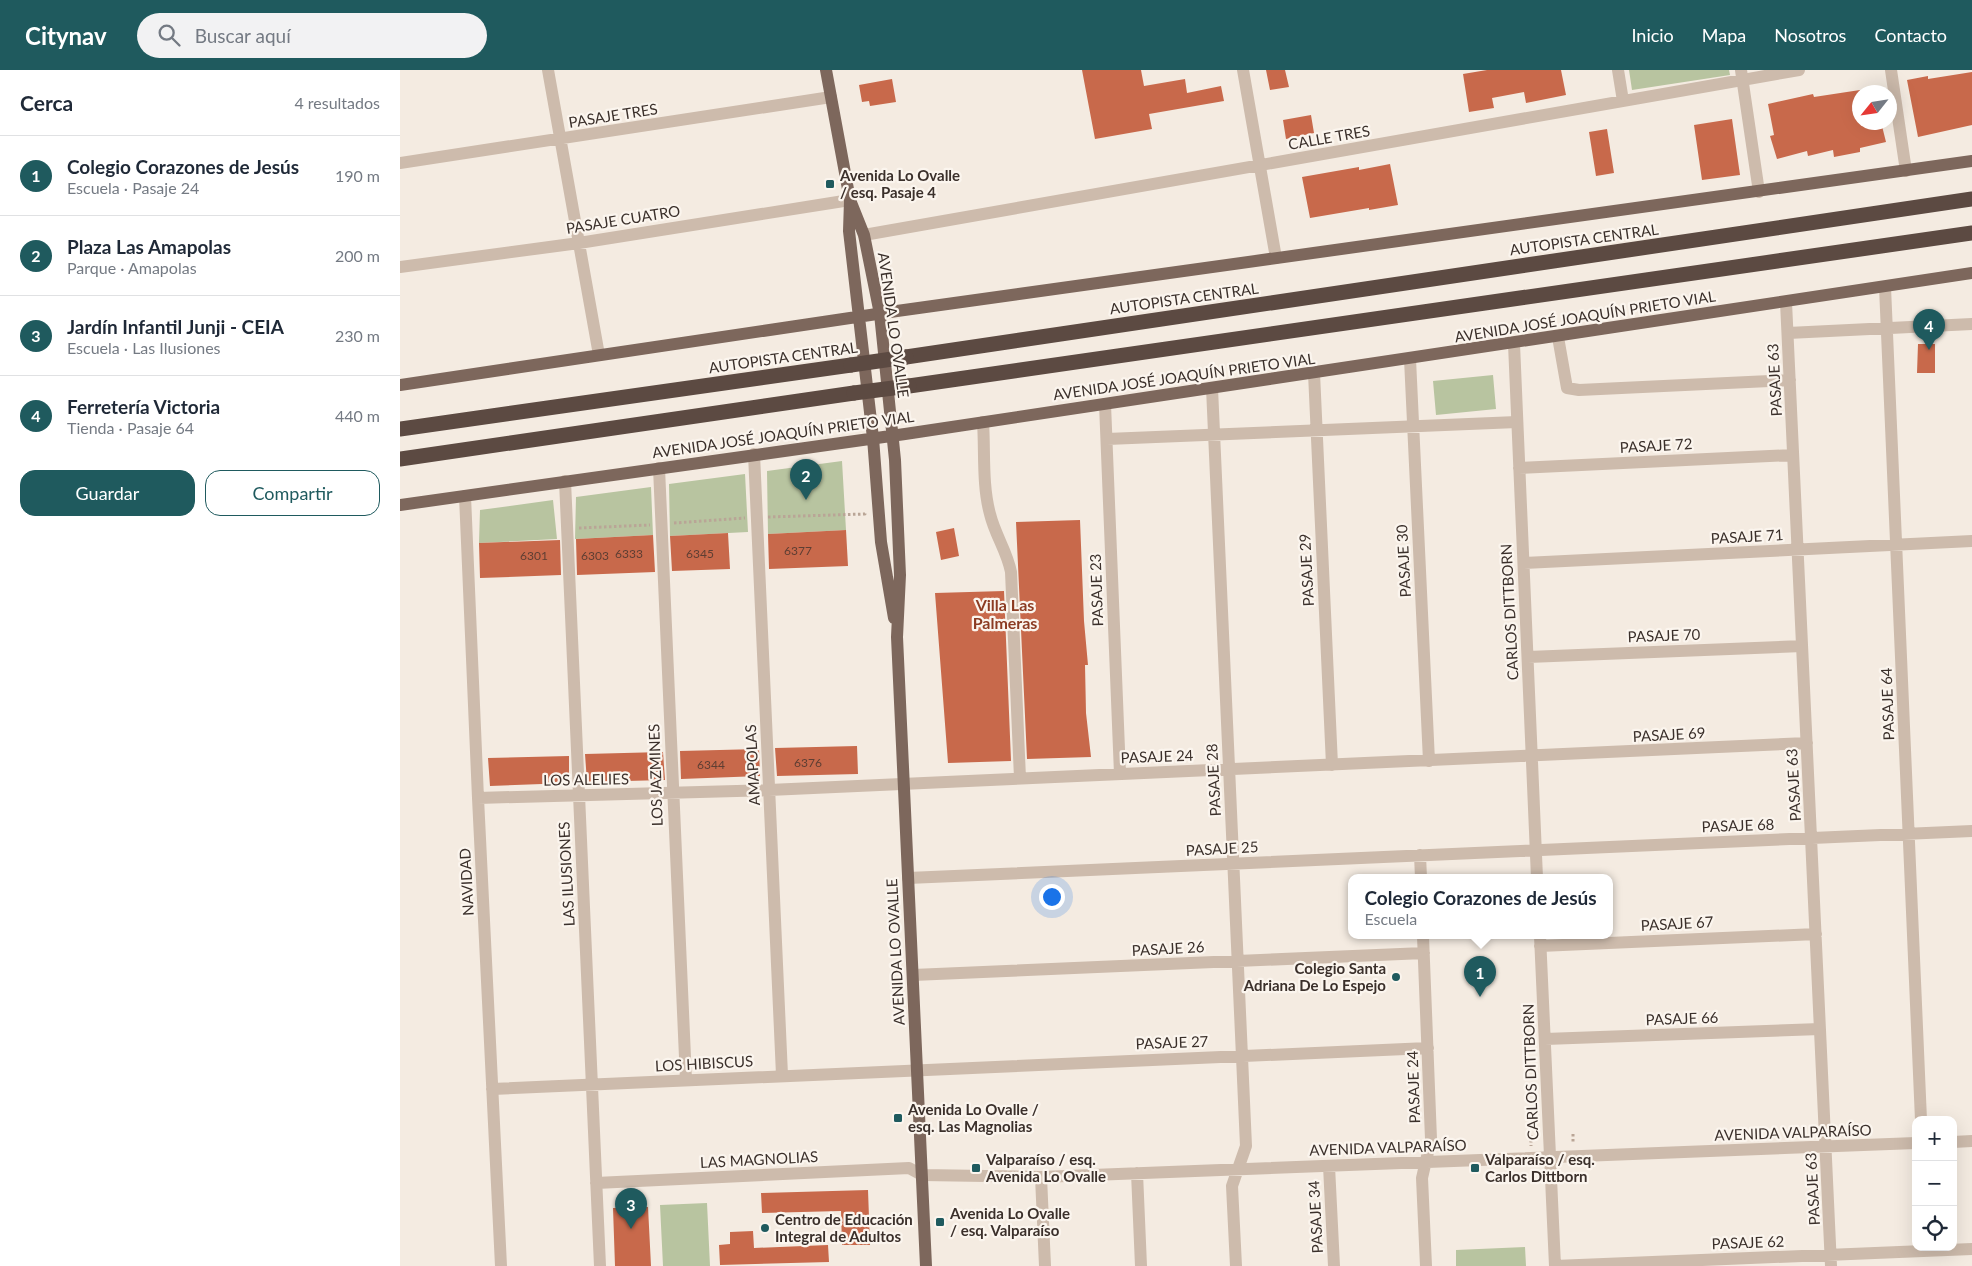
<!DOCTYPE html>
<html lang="es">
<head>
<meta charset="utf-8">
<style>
	:root { --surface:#fff; --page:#f2f2f3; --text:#1f2937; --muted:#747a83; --line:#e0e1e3; --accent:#1f5a5e }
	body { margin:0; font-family:Lato,sans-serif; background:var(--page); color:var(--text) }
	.controls { position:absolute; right:15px; bottom:15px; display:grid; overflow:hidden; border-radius:10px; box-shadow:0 5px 20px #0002 }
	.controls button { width:45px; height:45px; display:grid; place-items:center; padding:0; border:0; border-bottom:1px solid var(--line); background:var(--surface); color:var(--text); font:25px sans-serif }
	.compass { position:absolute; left:1452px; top:15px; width:45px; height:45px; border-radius:50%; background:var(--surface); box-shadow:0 5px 20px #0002; rotate:240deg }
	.you { position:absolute; left:651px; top:826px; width:18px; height:18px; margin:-12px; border:4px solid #fff; border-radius:50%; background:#1a73e8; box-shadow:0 0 0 8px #1a73e833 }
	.badge { display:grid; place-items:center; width:32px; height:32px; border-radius:50%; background:var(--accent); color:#fff; font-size:16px; font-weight:700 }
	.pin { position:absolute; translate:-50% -41px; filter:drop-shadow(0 1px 2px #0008) }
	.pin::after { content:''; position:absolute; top:26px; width:18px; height:15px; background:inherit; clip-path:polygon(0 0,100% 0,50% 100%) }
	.popup { position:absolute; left:948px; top:804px; width:265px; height:65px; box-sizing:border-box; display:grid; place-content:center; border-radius:10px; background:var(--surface); filter:drop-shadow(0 1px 4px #0005); font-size:16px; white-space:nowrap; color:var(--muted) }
	.popup b { font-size:19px; color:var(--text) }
	.popup::after { content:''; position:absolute; left:50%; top:100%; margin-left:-10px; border:10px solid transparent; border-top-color:var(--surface) }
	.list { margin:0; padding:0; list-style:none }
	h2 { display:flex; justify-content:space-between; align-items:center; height:65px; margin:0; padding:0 20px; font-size:21px }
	h2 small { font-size:16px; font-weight:400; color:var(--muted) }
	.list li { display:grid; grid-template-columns:32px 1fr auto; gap:15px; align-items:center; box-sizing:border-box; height:80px; padding:0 20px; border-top:1px solid var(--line) }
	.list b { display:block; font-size:19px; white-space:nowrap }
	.list p { margin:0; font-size:16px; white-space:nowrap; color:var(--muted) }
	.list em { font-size:16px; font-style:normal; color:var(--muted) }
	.actions { display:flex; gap:10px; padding:15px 20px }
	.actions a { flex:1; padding:11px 0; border:1px solid var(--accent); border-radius:15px; text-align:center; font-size:18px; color:var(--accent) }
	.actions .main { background:var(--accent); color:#fff }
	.icon { flex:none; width:28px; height:28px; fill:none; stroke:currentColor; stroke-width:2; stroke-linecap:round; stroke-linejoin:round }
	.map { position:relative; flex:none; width:1572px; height:1196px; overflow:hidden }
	header { display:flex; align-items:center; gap:30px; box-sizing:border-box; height:70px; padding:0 25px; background:var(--accent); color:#fff }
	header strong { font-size:24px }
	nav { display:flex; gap:28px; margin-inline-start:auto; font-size:18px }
	.search { width:350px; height:45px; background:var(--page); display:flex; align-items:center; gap:12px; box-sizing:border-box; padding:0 18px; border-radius:28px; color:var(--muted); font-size:19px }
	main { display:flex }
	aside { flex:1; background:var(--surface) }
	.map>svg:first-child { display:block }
	.green { fill:#b8c4a0 }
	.building { fill:#c8694b }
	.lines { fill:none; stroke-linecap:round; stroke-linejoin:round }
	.path { stroke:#b9a596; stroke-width:3; stroke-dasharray:2.5 2.5; stroke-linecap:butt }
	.minor { stroke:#cdbbac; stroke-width:12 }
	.major { stroke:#7d675c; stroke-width:12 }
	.highway { stroke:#5c4a42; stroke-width:15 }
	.highway-bridge { stroke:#5c4a42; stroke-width:15 }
	.poi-dot { fill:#1f5a5e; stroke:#fbf5ee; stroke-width:2 }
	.labels { text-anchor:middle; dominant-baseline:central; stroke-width:4.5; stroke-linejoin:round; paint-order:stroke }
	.number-label { font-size:12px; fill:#5e3e33 }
	.street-label { font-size:15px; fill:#3b302b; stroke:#fbf5ee }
	.poi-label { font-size:15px; font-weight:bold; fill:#3b302b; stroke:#fbf5ee; text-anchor:start }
	.neighbourhood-label { font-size:16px; font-weight:bold; fill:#8c3b22; stroke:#fbf5ee }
</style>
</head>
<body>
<header>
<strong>Citynav</strong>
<div class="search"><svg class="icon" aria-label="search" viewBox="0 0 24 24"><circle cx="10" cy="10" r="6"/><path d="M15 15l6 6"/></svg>Buscar aquí</div>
<nav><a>Inicio</a><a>Mapa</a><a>Nosotros</a><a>Contacto</a></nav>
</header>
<main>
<aside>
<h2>Cerca<small>4 resultados</small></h2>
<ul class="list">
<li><span class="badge">1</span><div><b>Colegio Corazones de Jesús</b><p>Escuela · Pasaje 24</p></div><em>190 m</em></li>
<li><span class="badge">2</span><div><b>Plaza Las Amapolas</b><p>Parque · Amapolas</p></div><em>200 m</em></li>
<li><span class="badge">3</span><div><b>Jardín Infantil Junji - CEIA</b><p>Escuela · Las Ilusiones</p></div><em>230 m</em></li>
<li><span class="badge">4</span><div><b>Ferretería Victoria</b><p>Tienda · Pasaje 64</p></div><em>440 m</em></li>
</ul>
<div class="actions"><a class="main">Guardar</a><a>Compartir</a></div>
</aside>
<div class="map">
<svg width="1572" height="1196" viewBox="0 0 1572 1196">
	<rect width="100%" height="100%" fill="#f4ebe1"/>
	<path class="green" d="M1229,0h100l1,5 -98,15z
		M1093,305l3,34 -60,6 -3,-34z
		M442,391l4,69 -78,4 -1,-63z
		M345,404l3,58 -78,4 -1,-52z
		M251,417l2,48 -78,4 1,-42z
		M153,430l4,39 -78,4 1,-33z
		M307,1133l3,63h-47l-3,-61z
		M1125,1177l1,19h-70v-16z"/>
	<path class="building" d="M682,0h59l3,16 41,-7 2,14 34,-7 3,15 -75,13 3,15 -57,10z
		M866,0h19l4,17 -19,3z
		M1087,0h74l5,25 -40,8 -2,-11 -32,6 2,10 -25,4 -6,-38z
		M1572,2v53l-54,12 -11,-57 21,-4v3z
		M492,9l4,23 -26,4 -1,-5 -7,1 -3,-17z
		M1460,20v32h21l5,20 -26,6v4l-26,5 -1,-7 -25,6 -1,-5 -30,8 -7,-23 4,-1 -6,-31 45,-10 1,3z
		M911,45l3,18 -28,6 -3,-19z
		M1332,49l8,56 -38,5 -8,-55z
		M1207,59l7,44 -18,3 -7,-44z
		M990,94l8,41 -29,5v-2l-59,10 -8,-41 57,-10v3z
		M1518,274h17v29h-18z
		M680,450l4,101 4,44h-3l1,48 5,44 -64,2 -11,-237z
		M554,458l5,28 -18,4 -5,-28z
		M446,460l2,36 -79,3 -1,-35z
		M328,463l2,36 -58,2 -2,-35z
		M253,465l2,37 -78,3 -1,-36z
		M160,470l1,35 -81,3 -1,-35z
		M604,521l7,170 -63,2 -13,-170z
		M457,676l1,28 -81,2 -2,-28z
		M359,679l1,27 -79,3 -1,-28z
		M263,682l2,28 -78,2 -2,-28z
		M169,686v27l-79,3 -2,-28z
		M468,1120l2,55h-28l-1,-34 -79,2 -1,-20z
		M248,1137l3,59h-36l-2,-58z
		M353,1161l1,17 74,-3 1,17 -109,3 -1,-20 11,-1v-12z"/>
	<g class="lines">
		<path class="path" d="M368,447l97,-3v-2
			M274,453l71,-5
			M179,458l71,-3
			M1173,1064v10
			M1131,1065v11"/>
		<path class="minor" d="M148,0l51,285
			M843,0l33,188
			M1218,0l5,31
			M1341,0l18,122
			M1491,0l15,101
			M0,93l431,-66
			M464,165l935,-165
			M0,197l179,-24 271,-43
			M1485,217l36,833
			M1386,232l45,964
			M1388,263l184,-9
			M1158,267l9,51 12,2 211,-10
			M1114,274l23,534
			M1010,289l19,402
			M914,303l18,392
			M812,318l34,758 -14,40 4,80
			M705,334l15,370
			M583,352c2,29 -1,63 7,92 5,21 17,37 21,58l9,206
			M707,369l410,-17
			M354,384l28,621
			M259,398l27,612
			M1119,398l274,-13
			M165,411l35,785
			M65,426l13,302 23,468
			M1124,493l448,-22
			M1128,587l274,-11
			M78,728l291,-8 1038,-47
			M1020,785l1,23
			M508,808l1064,-47
			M1023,866l8,203 -9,39 4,88
			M1140,866l15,330 417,-17
			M1140,876l276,-12
			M513,905l511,-22
			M1145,969l275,-10
			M92,1019l936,-41
			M1553,1072l19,-1
			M929,1096l5,100
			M737,1103l4,93
			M641,1107l4,89
			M196,1113l313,-15 13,7 119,2 875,-34"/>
		<path class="major" d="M426,0l24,130 14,35 16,79 15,146 5,115 -3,62 29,629
			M450,131l-1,30 24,207 8,104 13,76
			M0,315l497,-74 1075,-150
			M0,435l505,-71 1067,-161"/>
		<path class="highway" d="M506,287l1066,-158
			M509,316l1063,-153
			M0,359l451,-64
			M0,389l454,-66"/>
		<path class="highway-bridge" d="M451,295l55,-8
			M454,323l55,-7"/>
	</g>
	<g class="poi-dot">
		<rect x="425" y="109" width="10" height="10" rx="2.5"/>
		<circle cx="996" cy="907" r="5"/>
		<rect x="493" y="1043" width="10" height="10" rx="2.5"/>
		<rect x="571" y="1093" width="10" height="10" rx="2.5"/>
		<rect x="1070" y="1093" width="10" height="10" rx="2.5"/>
		<rect x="535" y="1147" width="10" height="10" rx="2.5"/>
		<circle cx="365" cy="1158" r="5"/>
	</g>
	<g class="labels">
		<g class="number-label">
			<text x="398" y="480">6377</text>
			<text x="229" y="483">6333</text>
			<text x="300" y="483">6345</text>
			<text x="134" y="485">6301</text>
			<text x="195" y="485">6303</text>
			<text x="408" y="692">6376</text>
			<text x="311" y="694">6344</text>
		</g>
		<g class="street-label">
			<text transform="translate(213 45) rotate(-9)">PASAJE TRES</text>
			<text transform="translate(929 67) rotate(-10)">CALLE TRES</text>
			<text transform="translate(223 149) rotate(-9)">PASAJE CUATRO</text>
			<text transform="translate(1184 169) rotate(-8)">AUTOPISTA CENTRAL</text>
			<text transform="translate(784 228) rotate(-8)">AUTOPISTA CENTRAL</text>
			<text transform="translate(1185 246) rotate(-9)">AVENIDA JOSÉ JOAQUÍN PRIETO VIAL</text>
			<text transform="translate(494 255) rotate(82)">AVENIDA LO OVALLE</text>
			<text transform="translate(383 287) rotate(-8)">AUTOPISTA CENTRAL</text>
			<text transform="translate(784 306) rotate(-8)">AVENIDA JOSÉ JOAQUÍN PRIETO VIAL</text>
			<text transform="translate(1374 310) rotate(-93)">PASAJE 63</text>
			<text transform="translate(383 364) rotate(-8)">AVENIDA JOSÉ JOAQUÍN PRIETO VIAL</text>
			<text transform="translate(1256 375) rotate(-3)">PASAJE 72</text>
			<text transform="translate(1347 466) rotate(-3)">PASAJE 71</text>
			<text transform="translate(1003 491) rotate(-93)">PASAJE 30</text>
			<text transform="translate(906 500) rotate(-93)">PASAJE 29</text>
			<text transform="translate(696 520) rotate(-92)">PASAJE 23</text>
			<text transform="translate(1109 542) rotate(-93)">CARLOS DITTBORN</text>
			<text transform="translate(1264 565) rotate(-2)">PASAJE 70</text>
			<text transform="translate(1487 634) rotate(-92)">PASAJE 64</text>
			<text transform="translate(1269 664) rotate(-3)">PASAJE 69</text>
			<text transform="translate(757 686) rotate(-2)">PASAJE 24</text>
			<text transform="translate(352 695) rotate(-93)">AMAPOLAS</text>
			<text transform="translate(255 705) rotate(-92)">LOS JAZMINES</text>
			<text transform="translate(186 709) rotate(-1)">LOS ALELIES</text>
			<text transform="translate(813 710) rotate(-93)">PASAJE 28</text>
			<text transform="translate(1393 715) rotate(-93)">PASAJE 63</text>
			<text transform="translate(1338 755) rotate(-2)">PASAJE 68</text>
			<text transform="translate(822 778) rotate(-3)">PASAJE 25</text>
			<text transform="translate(166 804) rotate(-93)">LAS ILUSIONES</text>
			<text transform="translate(66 812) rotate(-93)">NAVIDAD</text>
			<text transform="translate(1277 853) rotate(-3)">PASAJE 67</text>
			<text transform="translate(768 878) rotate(-3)">PASAJE 26</text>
			<text transform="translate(495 882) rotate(-93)">AVENIDA LO OVALLE</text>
			<text transform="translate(1282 948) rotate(-2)">PASAJE 66</text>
			<text transform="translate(772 972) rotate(-2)">PASAJE 27</text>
			<text transform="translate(304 993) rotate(-3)">LOS HIBISCUS</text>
			<text transform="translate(1130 1002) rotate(-92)">CARLOS DITTBORN</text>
			<text transform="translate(1013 1017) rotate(-92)">PASAJE 24</text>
			<text transform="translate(1393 1062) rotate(-2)">AVENIDA VALPARAÍSO</text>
			<text transform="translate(988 1077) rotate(-2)">AVENIDA VALPARAÍSO</text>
			<text transform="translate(359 1089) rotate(-3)">LAS MAGNOLIAS</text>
			<text transform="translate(1412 1119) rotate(-93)">PASAJE 63</text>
			<text transform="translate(915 1147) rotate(-93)">PASAJE 34</text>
			<text transform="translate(1348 1172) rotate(-2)">PASAJE 62</text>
		</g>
		<g class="poi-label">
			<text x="440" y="105">Avenida Lo Ovalle<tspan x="440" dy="17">/ esq. Pasaje 4</tspan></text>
			<text x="986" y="898" text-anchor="end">Colegio Santa<tspan x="986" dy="17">Adriana De Lo Espejo</tspan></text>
			<text x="508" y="1039">Avenida Lo Ovalle /<tspan x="508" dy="17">esq. Las Magnolias</tspan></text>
			<text x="586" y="1089">Valparaíso / esq.<tspan x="586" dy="17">Avenida Lo Ovalle</tspan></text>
			<text x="1085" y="1089">Valparaíso / esq.<tspan x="1085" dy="17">Carlos Dittborn</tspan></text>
			<text x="550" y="1143">Avenida Lo Ovalle<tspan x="550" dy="17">/ esq. Valparaíso</tspan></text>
			<text x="375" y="1149">Centro de Educación<tspan x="375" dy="17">Integral de Adultos</tspan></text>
		</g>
		<g class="neighbourhood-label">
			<text x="605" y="534">Villa Las<tspan x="605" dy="18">Palmeras</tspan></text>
		</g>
	</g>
</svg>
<div class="controls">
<button>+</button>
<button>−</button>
<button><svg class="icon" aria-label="locate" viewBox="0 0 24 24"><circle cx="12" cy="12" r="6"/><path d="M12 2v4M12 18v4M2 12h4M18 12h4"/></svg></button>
</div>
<svg class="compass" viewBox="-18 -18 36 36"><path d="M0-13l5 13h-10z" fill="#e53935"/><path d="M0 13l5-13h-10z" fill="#747a83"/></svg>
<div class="you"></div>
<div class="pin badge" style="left:1080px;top:927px">1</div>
<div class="popup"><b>Colegio Corazones de Jesús</b>Escuela</div>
<div class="pin badge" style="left:406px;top:430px">2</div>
<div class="pin badge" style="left:231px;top:1159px">3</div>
<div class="pin badge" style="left:1529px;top:280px">4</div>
</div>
</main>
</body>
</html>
